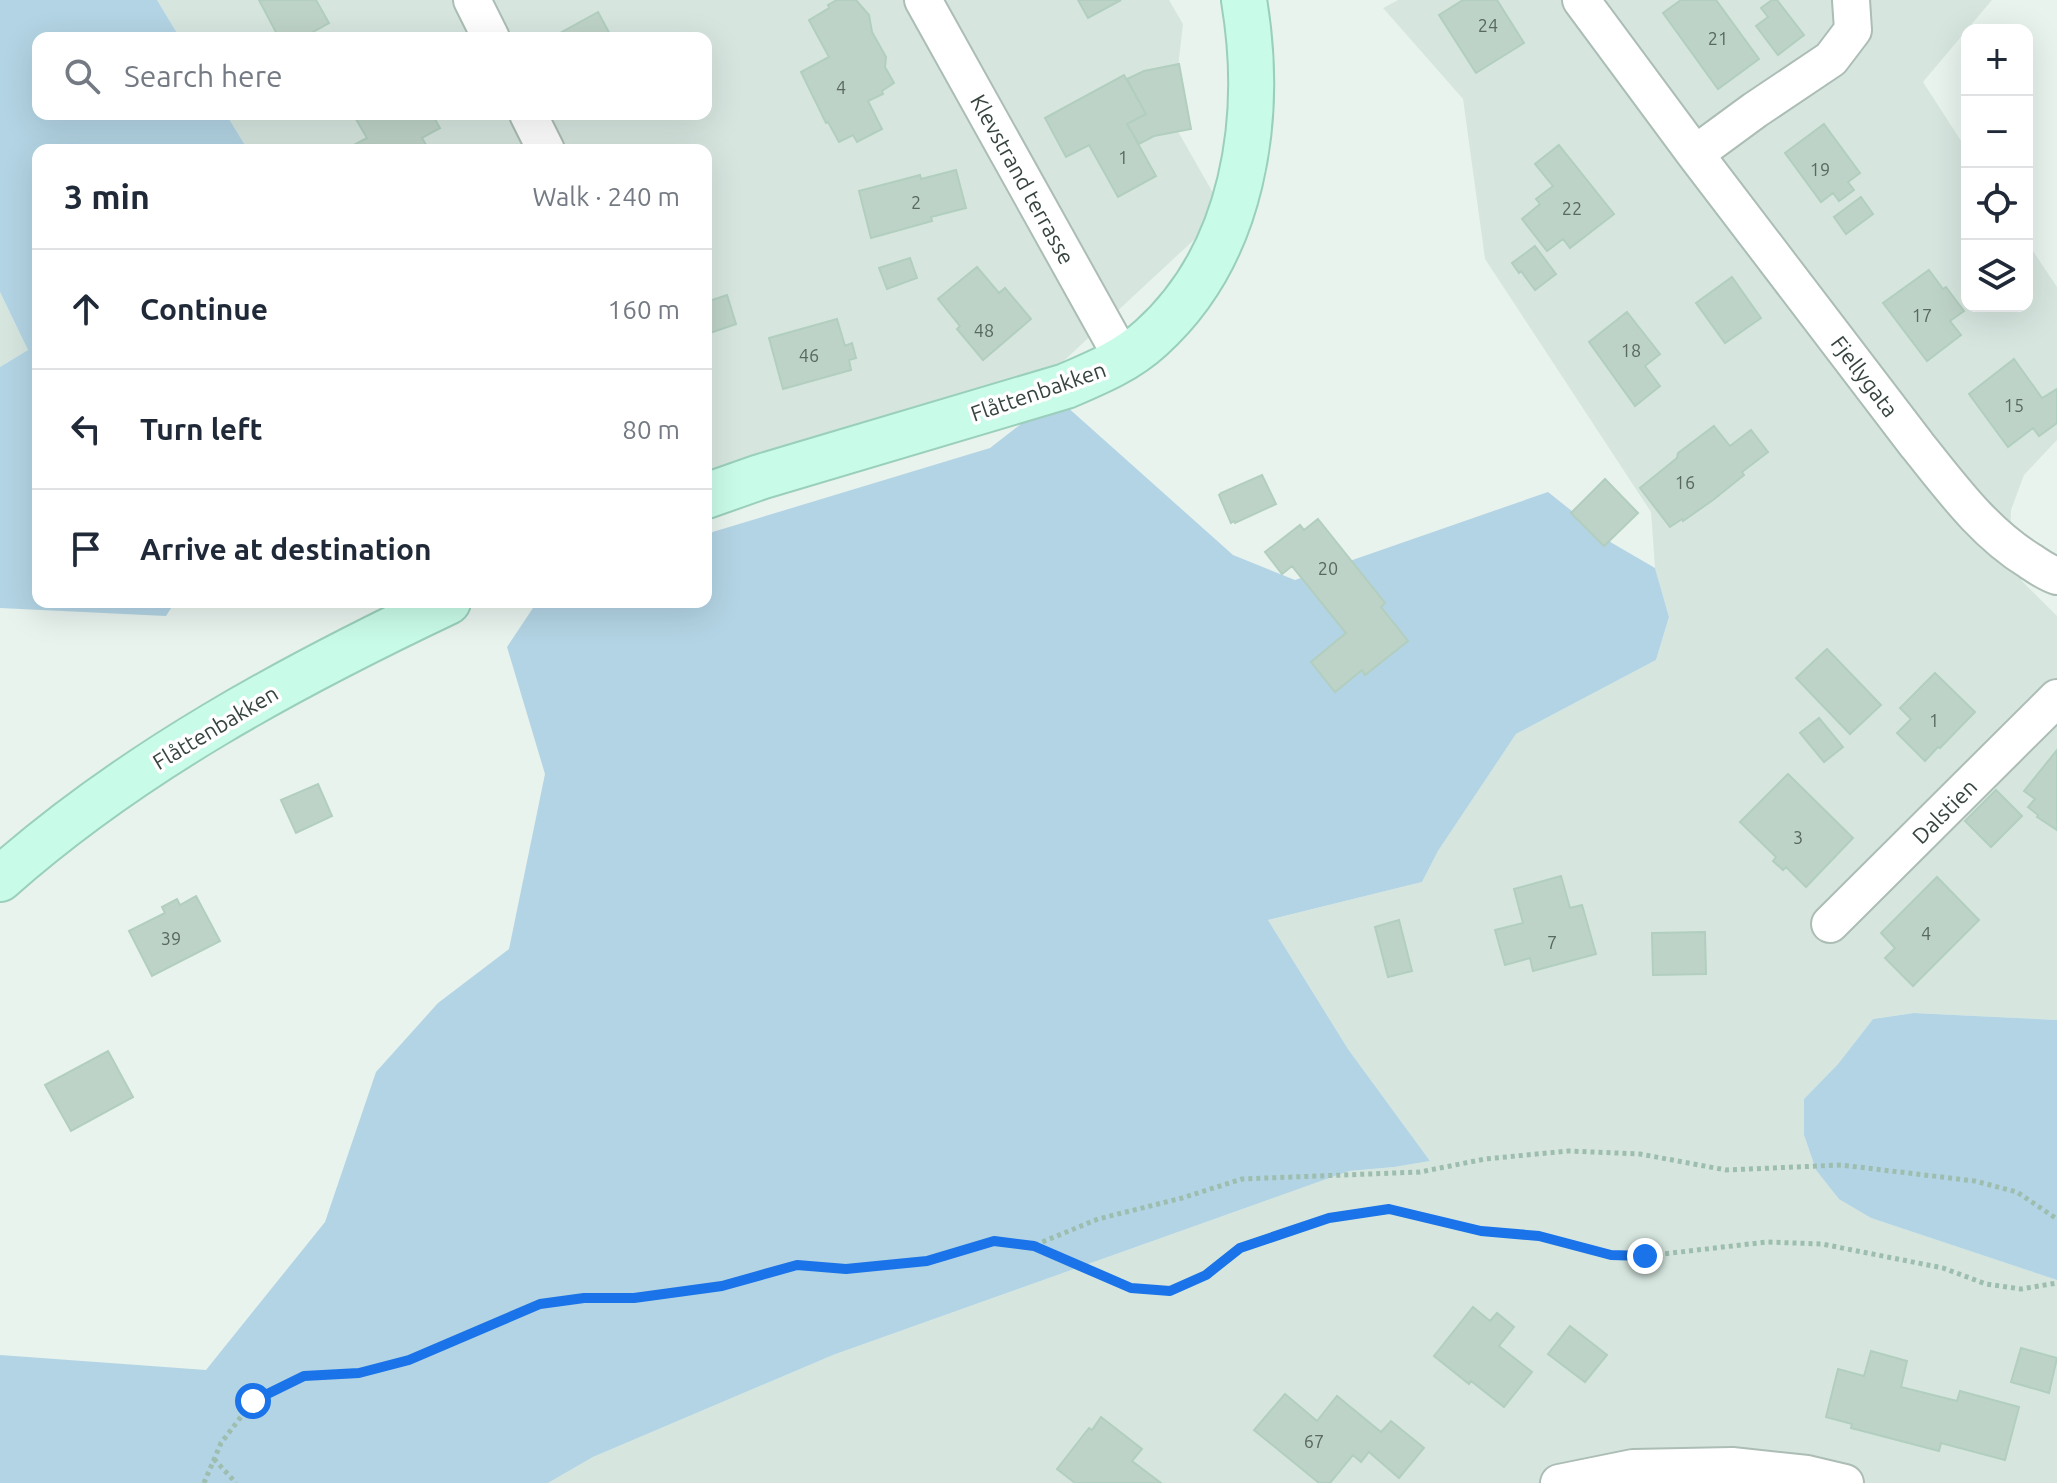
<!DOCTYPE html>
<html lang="en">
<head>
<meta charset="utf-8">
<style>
	:root { --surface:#fff; --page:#f6f6f7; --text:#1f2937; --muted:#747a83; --line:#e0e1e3 }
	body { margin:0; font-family:Ubuntu,sans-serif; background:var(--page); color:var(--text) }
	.controls { position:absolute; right:24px; top:24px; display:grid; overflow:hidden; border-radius:16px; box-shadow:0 8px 32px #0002 }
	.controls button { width:72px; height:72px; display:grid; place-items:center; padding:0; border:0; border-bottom:2px solid var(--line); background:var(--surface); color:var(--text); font:40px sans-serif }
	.stop { position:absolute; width:24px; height:24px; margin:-18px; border:6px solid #1a73e8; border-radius:50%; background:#fff }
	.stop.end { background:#1a73e8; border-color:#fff; box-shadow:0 2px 8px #0008 }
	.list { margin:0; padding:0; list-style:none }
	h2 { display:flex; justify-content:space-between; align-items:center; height:104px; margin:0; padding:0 32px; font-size:34px }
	h2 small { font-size:26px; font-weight:400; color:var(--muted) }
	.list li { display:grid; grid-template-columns:52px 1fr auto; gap:24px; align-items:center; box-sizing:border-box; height:120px; padding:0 32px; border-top:2px solid var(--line) }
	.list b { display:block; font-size:30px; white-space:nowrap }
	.list em { font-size:26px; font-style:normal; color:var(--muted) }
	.icon { flex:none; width:44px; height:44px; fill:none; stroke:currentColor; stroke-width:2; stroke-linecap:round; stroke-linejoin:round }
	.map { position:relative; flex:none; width:2057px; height:1483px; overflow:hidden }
	.search { position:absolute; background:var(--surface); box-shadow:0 8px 32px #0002; left:32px; top:32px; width:680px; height:88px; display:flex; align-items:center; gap:20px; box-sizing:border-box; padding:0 28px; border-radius:16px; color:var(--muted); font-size:30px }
	.panel { position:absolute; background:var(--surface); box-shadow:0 8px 32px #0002; left:32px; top:144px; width:680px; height:464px; border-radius:16px }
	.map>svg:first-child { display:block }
	.residential { fill:#d6e6df }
	.green { fill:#b3d4e4 }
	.building { fill:#bed3c8; stroke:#b1cebf; stroke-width:2 }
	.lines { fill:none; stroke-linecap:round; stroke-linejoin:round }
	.minor-casing { stroke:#abbdb4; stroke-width:40 }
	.secondary-casing { stroke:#9acfbb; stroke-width:48 }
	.path { stroke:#9dbeae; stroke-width:5; stroke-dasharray:4 4; stroke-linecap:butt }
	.minor { stroke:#fff; stroke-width:36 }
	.secondary { stroke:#c9fbe9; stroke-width:44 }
	.route { stroke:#1a73e8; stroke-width:10 }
	.labels { text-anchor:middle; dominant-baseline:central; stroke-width:7; stroke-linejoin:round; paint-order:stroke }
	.number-label { font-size:18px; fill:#596860 }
	.street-label { font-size:22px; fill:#37453e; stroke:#fff }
</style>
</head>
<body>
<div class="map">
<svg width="2057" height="1483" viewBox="0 0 2057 1483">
	<rect width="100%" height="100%" fill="#e8f3ee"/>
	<path class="residential" d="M157,0h1012l14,24 -11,97 52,91 -238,221 -280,59v-342h-458l-22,-36h480v-76h-526z
		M1398,0h594l-69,82 44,68v156h60v-64l30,45v153l-33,35 -13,35 -1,37 12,34 35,35v404l-143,-7 -41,6 -35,45 -34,35v36l12,35 24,29 31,19 186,62v203h-1509l45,-26 240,-102 516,-184 45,-4 36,-6 -82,-112 -80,-129 154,-38 16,-31 78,-117 140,-74 13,-43 -14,-49 -4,-56 -166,-253 -22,-160 -80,-91z
		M0,292l28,58 -28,17z"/>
	<path class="green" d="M0,0h157l23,38h-142v76h188l22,36h-210v452h137l-9,14 -166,-8v-241l28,-17 -28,-58z
		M1056,397l177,158 62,25 253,-88 64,51 43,25 14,49 -13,43 -140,74 -78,117 -16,31 -154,38 80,129 82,112 -36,6 -45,4 -516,184 -240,102 -45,26h-548v-128l206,15 119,-148 51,-150 62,-69 71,-54 36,-175 -38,-127 30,-45h169v-68l284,-86z
		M1914,1013l143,7v260l-186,-62 -32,-19 -23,-29 -12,-35v-36l34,-35 35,-45z"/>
	<path class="building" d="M259,0h57l13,23 -27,15h-23z
		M837,0h19l13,15 3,17 14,25 -1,10 9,16 -12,8 1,3 -15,7 14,28 -25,13 -4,-7 -14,7 -11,-20 -2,1 -25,-51 28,-15 -20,-37 20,-12 -1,-3z
		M1078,0h43l-33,18z
		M1463,0h34l27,43 -48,30 -37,-58z
		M1681,0h35l43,59 -41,30 -55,-76z
		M1772,0h5l27,35 -26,20 -22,-29 12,-9 -7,-9z
		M598,12l14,26h-58l-1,-1z
		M1179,64l12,65 -37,7 -15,8 -12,-20 19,-10 -19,-35 17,-8z
		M1124,75l22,39 -19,10 29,52 -38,21 -29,-52 -23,12 -21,-39z
		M353,114h79l8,14 -18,10 7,12h-75l-2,-4 15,-8z
		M1824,124l36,49 -12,9 6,8 -15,11 -6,-8 -12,9 -36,-49z
		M1559,145l55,69 -44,34 -7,-9 -16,12 -25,-32 18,-15 -4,-5 17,-13 -18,-22z
		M956,170l10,38 -35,9 1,4 -61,17 -12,-47 61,-16 1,4z
		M1861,197l12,17 -27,20 -12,-17z
		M1535,246l21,28 -21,16 -14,-19 -2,2 -7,-10z
		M910,258l7,20 -30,11 -8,-21z
		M977,267l22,26 6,-5 26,31 -48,41 -26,-31 3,-3 -22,-27z
		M1929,270l14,19 3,-2 18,24 -14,10 11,14 -34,26 -44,-58z
		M1732,277l29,41 -36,25 -29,-40z
		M727,295l9,29 -26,9 -4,-14v-17z
		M1627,312l33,42 -15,12 15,20 -25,20 -46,-64z
		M837,319l8,27 7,-3 4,15 -7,2 2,10 -68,19 -14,-51z
		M2014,359l28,39 15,-9v34l-18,13 -6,-8 -25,19 -39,-53z
		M1714,426l16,20 21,-16 17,22 -26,20 2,3 -31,25 -30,21 -1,-2 -12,8 -30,-39 37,-30 1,-5z
		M1262,475l14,29 -41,19 -1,-2 -3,2 -12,-28 2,-2z
		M1605,479l33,34 -34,33 -33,-33z
		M1318,519l67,84 -4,4 27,34 -43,34 -3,-5 -27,22 -24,-30 35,-29 -54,-67 -10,8 -17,-22 35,-27 4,5z
		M1827,649l54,56 -31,29 -54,-56z
		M1935,673l40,39 -35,36 -2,-1 -13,14 -28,-28 14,-14 -11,-11z
		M1819,718l24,29 -19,15 -24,-29z
		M2057,750v80l-20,-13 1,-2 -10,-8 7,-8 -11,-8z
		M1788,774l65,64 -47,49 -20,-20 -3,3 -10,-9 3,-4 -36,-35z
		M318,784l14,32 -36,17 -15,-33z
		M1996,790l26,26 -31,31 -26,-26z
		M1561,876l9,32 12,-3 14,49 -63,17 -3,-13 -25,7 -10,-35 28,-7 -9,-34z
		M1937,877l42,43 -66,66 -28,-28 10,-10 -14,-15z
		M196,896l24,45 -68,35 -23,-45 36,-18 -3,-6 15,-8 3,6z
		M1399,920l13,51 -24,6 -13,-50z
		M1705,932l1,42 -53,1 -1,-42z
		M108,1051l25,46 -62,34 -26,-46z
		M1473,1307l17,14 7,-8 17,14 -15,19 33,26 -28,35 -33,-26 -2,3 -35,-28z
		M1570,1326l37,29 -22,27 -37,-28z
		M2021,1348l36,10 -8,35 -38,-11z
		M1871,1351l36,10 -6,26 56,14 3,-10 59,16 -14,53 -64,-17 -2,8 -88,-23 1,-4 -26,-7 12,-48 26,7z
		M1285,1394l32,27 20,-25 44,36 10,-11 33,27 -25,30 -30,-26 -8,10 -8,-7 -23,28h-11l-65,-53z
		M1101,1417l41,32 -10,12 29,22h-86l-18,-14 32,-41 3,2z"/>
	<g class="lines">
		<g class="minor-casing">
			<path id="minor" d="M472,0l19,38
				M923,0l200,359
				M1581,0l114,154 222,291c34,42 66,87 113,116 9,6 17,12 27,15
				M528,114l18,36
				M1695,154l60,-44 76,-51 22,-29 -2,-30
				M1830,924l227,-226
				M1559,1483l74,-15 99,-2 75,8 38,9"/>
		</g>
		<g class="secondary-casing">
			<path id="secondary" d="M706,496l54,-19 306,-91c30,-13 60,-25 85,-48 93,-84 113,-219 93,-338
				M0,879c132,-117 290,-202 448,-277"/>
		</g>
		<path class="path" d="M1035,1245l63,-26 84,-21 60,-19 178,-7 65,-13 83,-8 72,3 86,16 115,-5 134,16 42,11 40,27
			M214,1459l22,24
			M204,1483l17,-40 32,-42 51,-25 55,-3 50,-13 131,-56 44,-6h50l88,-12 75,-21 49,4 81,-8 67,-20 40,5 97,42 39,3 36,-16 34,-27 89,-30 60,-9 92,22 58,5 72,19 34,1 122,-14 55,2 121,24 43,16 35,5 36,-6"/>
		<use href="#minor" class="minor"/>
		<use href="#secondary" class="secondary"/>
	</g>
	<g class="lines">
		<path class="route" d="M253,1401l51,-25 55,-3 50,-13 131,-56 44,-6h50l88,-12 75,-21 49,4 81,-8 67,-20 40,5 97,42 39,3 36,-16 34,-27 89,-30 60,-9 92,22 58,5 72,19 34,1"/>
	</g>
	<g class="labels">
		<g class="number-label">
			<text x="1488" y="25">24</text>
			<text x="1718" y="38">21</text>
			<text x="841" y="87">4</text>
			<text x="1123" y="157">1</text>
			<text x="1820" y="169">19</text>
			<text x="916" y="202">2</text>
			<text x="1572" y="208">22</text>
			<text x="1922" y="315">17</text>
			<text x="984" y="330">48</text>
			<text x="1631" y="350">18</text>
			<text x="809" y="355">46</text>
			<text x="2014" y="405">15</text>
			<text x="1685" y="482">16</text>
			<text x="1328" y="568">20</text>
			<text x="1934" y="720">1</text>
			<text x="1798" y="837">3</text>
			<text x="1926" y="933">4</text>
			<text x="171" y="938">39</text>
			<text x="1552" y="942">7</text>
			<text x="1314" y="1441">67</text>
		</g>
		<g class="street-label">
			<text transform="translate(1023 179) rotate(61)">Klevstrand terrasse</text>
			<text transform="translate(1865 376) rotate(53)">Fjellygata</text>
			<text transform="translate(1038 391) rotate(-19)">Flåttenbakken</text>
			<text transform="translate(215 727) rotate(-31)">Flåttenbakken</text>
			<text transform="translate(1944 811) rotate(-45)">Dalstien</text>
		</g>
	</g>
</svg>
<div class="controls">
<button>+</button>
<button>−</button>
<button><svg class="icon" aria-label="locate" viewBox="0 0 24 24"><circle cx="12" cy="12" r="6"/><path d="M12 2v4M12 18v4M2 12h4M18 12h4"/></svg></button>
<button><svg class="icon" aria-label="layers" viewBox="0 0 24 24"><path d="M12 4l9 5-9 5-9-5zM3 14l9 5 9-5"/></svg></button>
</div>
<div class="stop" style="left:253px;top:1401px"></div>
<div class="stop end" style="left:1645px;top:1256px"></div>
<div class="search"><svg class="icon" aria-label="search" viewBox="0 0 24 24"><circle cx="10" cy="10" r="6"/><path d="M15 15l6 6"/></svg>Search here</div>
<section class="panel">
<h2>3 min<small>Walk · 240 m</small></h2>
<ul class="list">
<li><svg class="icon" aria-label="ahead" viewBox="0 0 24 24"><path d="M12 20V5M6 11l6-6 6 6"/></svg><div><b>Continue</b></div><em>160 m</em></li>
<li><svg class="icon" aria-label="left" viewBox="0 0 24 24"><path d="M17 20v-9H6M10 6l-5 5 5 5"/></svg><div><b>Turn left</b></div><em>80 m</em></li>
<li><svg class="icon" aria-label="arrive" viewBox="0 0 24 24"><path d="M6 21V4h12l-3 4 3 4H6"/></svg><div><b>Arrive at destination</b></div></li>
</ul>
</section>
</div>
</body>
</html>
